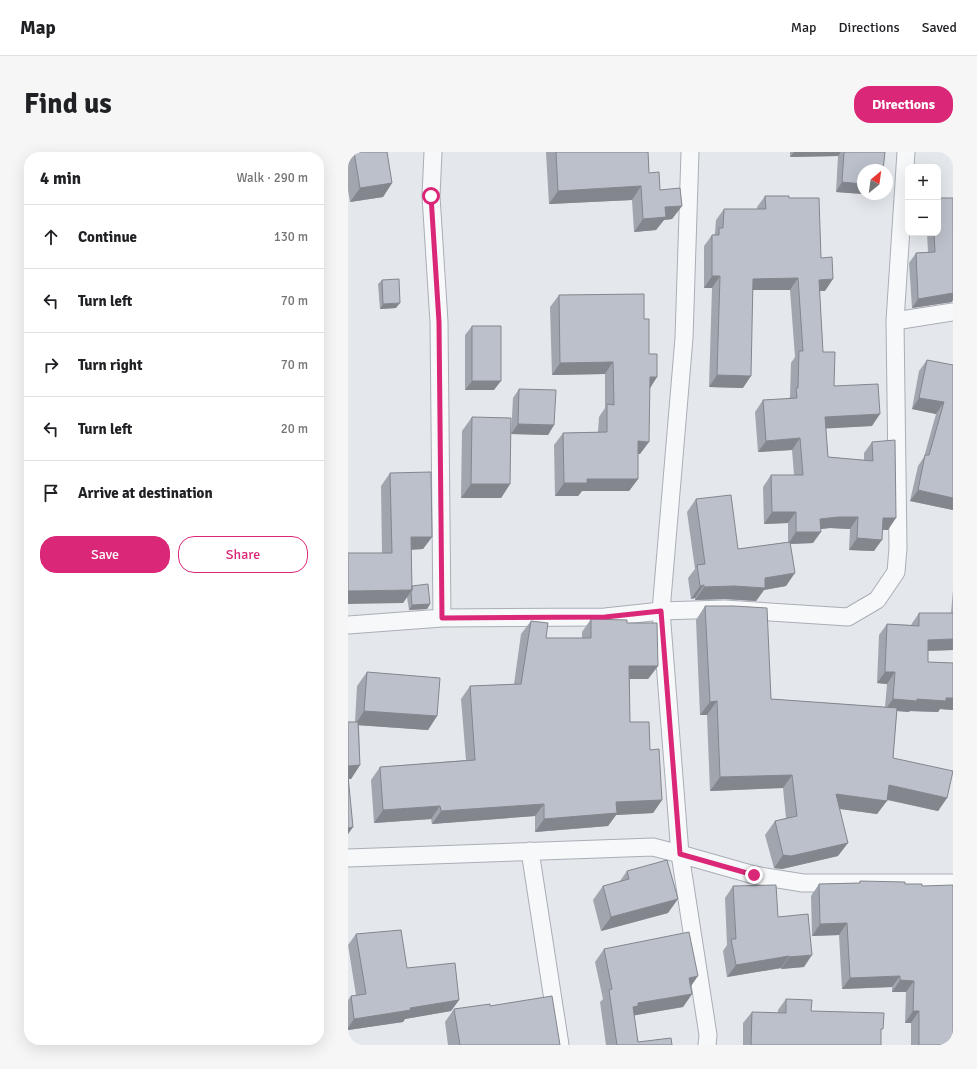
<!DOCTYPE html>
<html lang="en">
<head>
<meta charset="utf-8">
<style>
	:root { --surface:#fff; --page:#f6f6f6; --text:#202124; --muted:#757577; --line:#e0e0e0; --accent:#db2777 }
	body { margin:0; font-family:Signika,sans-serif; background:var(--page); color:var(--text) }
	.controls { position:absolute; right:12px; top:12px; display:grid; overflow:hidden; border-radius:8px; box-shadow:0 4px 16px #0002 }
	.controls button { width:36px; height:36px; display:grid; place-items:center; padding:0; border:0; border-bottom:1px solid var(--line); background:var(--surface); color:var(--text); font:20px sans-serif }
	.compass { position:absolute; left:509px; top:12px; width:36px; height:36px; border-radius:50%; background:var(--surface); box-shadow:0 4px 16px #0002; rotate:29deg }
	.stop { position:absolute; width:12px; height:12px; margin:-9px; border:3px solid #db2777; border-radius:50%; background:#fff }
	.stop.end { background:#db2777; border-color:#fff; box-shadow:0 1px 4px #0008 }
	.list { margin:0; padding:0; list-style:none }
	h2 { display:flex; justify-content:space-between; align-items:center; height:52px; margin:0; padding:0 16px; font-size:17px }
	h2 small { font-size:13px; font-weight:400; color:var(--muted) }
	.list li { display:grid; grid-template-columns:26px 1fr auto; gap:12px; align-items:center; box-sizing:border-box; height:64px; padding:0 16px; border-top:1px solid var(--line) }
	.list b { display:block; font-size:15px; white-space:nowrap }
	.list em { font-size:13px; font-style:normal; color:var(--muted) }
	.actions { display:flex; gap:8px; padding:12px 16px }
	.actions a { flex:1; padding:9px 0; border:1px solid var(--accent); border-radius:16px; text-align:center; font-size:14px; color:var(--accent) }
	.actions .main { background:var(--accent); color:#fff }
	.icon { flex:none; width:22px; height:22px; fill:none; stroke:currentColor; stroke-width:2; stroke-linecap:round; stroke-linejoin:round }
	.map { position:relative; flex:none; width:605px; height:893px; overflow:hidden; border-radius:16px }
	header { display:flex; align-items:center; gap:24px; box-sizing:border-box; height:56px; padding:0 20px; background:var(--surface); border-bottom:1px solid var(--line) }
	header strong { font-size:19px }
	nav { display:flex; gap:22px; margin-inline-start:auto; font-size:14px }
	.intro { display:flex; align-items:center; justify-content:space-between; box-sizing:border-box; height:96px; padding:0 24px }
	h1 { margin:0; font-size:28px }
	.button { padding:10px 18px; border-radius:16px; background:var(--accent); color:#fff; font-size:14px; font-weight:700 }
	main { display:flex; gap:24px; padding:0 24px }
	aside { flex:1; background:var(--surface); border-radius:16px; box-shadow:0 4px 16px #0002 }
	.map>svg:first-child { display:block }
	.lines { fill:none; stroke-linecap:round; stroke-linejoin:round }
	.minor-casing { stroke:#a9aeb7; stroke-width:19 }
	.minor { stroke:#f7f8fa; stroke-width:17 }
	.wall { fill:#a1a5ae }
	.shaded-wall { fill:#83868d }
	.building { fill:#bbc0ca; stroke:#83868d }
	.route { stroke:#db2777; stroke-width:5 }
</style>
</head>
<body>
<header>
<strong>Map</strong>
<nav><a>Map</a><a>Directions</a><a>Saved</a></nav>
</header>
<div class="intro"><h1>Find us</h1><a class="button">Directions</a></div>
<main>
<aside>
<h2>4 min<small>Walk · 290 m</small></h2>
<ul class="list">
<li><svg class="icon" aria-label="ahead" viewBox="0 0 24 24"><path d="M12 20V5M6 11l6-6 6 6"/></svg><div><b>Continue</b></div><em>130 m</em></li>
<li><svg class="icon" aria-label="left" viewBox="0 0 24 24"><path d="M17 20v-9H6M10 6l-5 5 5 5"/></svg><div><b>Turn left</b></div><em>70 m</em></li>
<li><svg class="icon" aria-label="right" viewBox="0 0 24 24"><path d="M7 20v-9h11M14 6l5 5-5 5"/></svg><div><b>Turn right</b></div><em>70 m</em></li>
<li><svg class="icon" aria-label="left" viewBox="0 0 24 24"><path d="M17 20v-9H6M10 6l-5 5 5 5"/></svg><div><b>Turn left</b></div><em>20 m</em></li>
<li><svg class="icon" aria-label="arrive" viewBox="0 0 24 24"><path d="M6 21V4h12l-3 4 3 4H6"/></svg><div><b>Arrive at destination</b></div></li>
</ul>
<div class="actions"><a class="main">Save</a><a>Share</a></div>
</aside>
<div class="map">
<svg width="605" height="893" viewBox="0 0 605 893">
	<rect width="100%" height="100%" fill="#e4e7ec"/>
	<g class="lines">
		<g class="minor-casing">
			<path id="minor" d="M85,0l-2,44 8,126 3,296
				M342,0l-6,186 -23,273 19,243 28,181 -1,10
				M547,169l58,-9
				M0,473l94,-7 163,-1 56,-6 64,-2 123,8 29,-17 19,-28 2,-24 -3,-227 11,-169
				M182,699l30,194
				M0,706l305,-11 27,7 74,21 49,8h150"/>
		</g>
		<use href="#minor" class="minor"/>
	</g>
	<path class="wall" d="M0,0h39l5,31 -9,14 -33,5 -2,-12z
		M198,0h102l1,21 11,17 22,16 -10,13 -8,1 -8,10 -22,2 -2,-32 -83,4z
		M442,0h95l-9,43 -40,-3 2,-36 -48,1z
		M417,44l24,2 32,60 4,33h-6l4,61 11,34 38,40 -46,2 2,29 36,3v-7l8,-11 16,88h-6l-8,21 -25,-1 1,-21 -20,-1 -10,1 -7,14 -22,1 -5,42 -22,4 -8,11 -31,-2 -30,1v-2l-4,1 -3,-21 7,-9 -8,-57 9,-13 42,50 50,-7v-19l-24,1 -1,-37 8,-12h23l-2,-25 -34,2 -3,-40 8,-12 25,-1 2,-2 1,-34 4,-6 -5,-67h-37l-10,98 -34,-1 3,-99h-8v-42l8,-11h2l1,-2 1,-13 8,-11h33v-2z
		M579,81h11l14,69 -40,6 -3,-45 7,-10 12,-1z
		M34,128l14,28 -16,1 -2,-25z
		M211,143l85,24 5,35 8,23 -8,11 -9,66h-2v25l-9,12h-47l-4,5h-23l-1,-51 9,-12 35,-1 1,-15 6,-9v-34l-53,1 -2,-68z
		M124,174l22,64h-29v-55z
		M579,208l26,5v145l-43,-9 8,-35 6,-9 12,-43 -24,-5 7,-38z
		M171,237l35,36 -6,10 -37,-1 2,-36z
		M124,265l38,67 -9,14h-40l1,-67z
		M42,321l42,64 -9,12 -12,1 1,36 18,18 -3,5 -18,1 -2,-13 -4,6 -21,-50 -1,-67z
		M605,438v60l-25,1v11l25,1v47l-13,-1 -2,3 -28,-1 -1,1 -12,-1 -4,47 54,40 -9,13 -51,-11 -10,14 -37,-5 -2,47 -56,13 -8,-1 -9,-33 10,-14 11,-3 -3,-30 -73,3 -3,-76h-7l-4,-95 9,-14 66,93 114,8 2,-23 -10,-1 2,-48 8,-11 24,1 8,-12h32z
		M243,467l36,4 31,43 -10,13h-18v43l20,28 12,50 -9,13 -37,2 -8,11 -73,6v-16l-103,8 -1,-5 -57,4 -3,-43 9,-13 86,-7 -5,-61 9,-13 44,-2 7,-50 10,-13 15,17h36v-6z
		M19,520l70,44 -9,14 -69,-5 1,40 -9,14h-3l5,48 -5,7v-112h7l2,-36z
		M279,719l41,42 -67,18 -8,-31 10,-14 17,-5z
		M512,729l45,3 17,2 31,159h-42v-22h-6l1,-31h-14v-5l-50,2 -3,-54 -27,1 -1,-40 8,-12 40,-1z
		M385,734l45,31 26,50 -23,2v-1l-54,9 -4,-26 4,-6 -2,-47z
		M8,782l51,34 52,32 -8,11 -46,8 -2,3 -55,8v-30l3,-4 5,-1 -8,-50z
		M256,797l86,38 2,7 -9,13 -49,8 4,27 34,3h-66l-6,-43 3,-3 -8,-37z
		M438,847l25,12 70,21v13h-138v-22l9,-11 26,1v-3z
		M142,854l70,39h-112l-3,-23 9,-13z"/>
	<path class="shaded-wall" d="M446,0h47l-3,4 -48,1z
		M494,30l21,2v10h13v1l-40,-3z
		M44,31l-9,14 -33,5 10,-14z
		M293,34l-9,14 -83,4 9,-13z
		M334,54l-10,13 -8,1 -8,10 -22,2 9,-13 22,-12z
		M364,124h8l-8,12h-8z
		M450,126l-8,12h-45l8,-11z
		M485,127l-8,12h-14l8,-11z
		M605,141v7l-1,2 -40,6 6,-9z
		M52,151l-4,5 -16,1 3,-5z
		M265,210l-8,12 -53,1 8,-12z
		M369,223l34,1 -8,12 -34,-1z
		M302,225h7l-8,13z
		M124,229h29l-7,9h-29z
		M571,246l25,4 -8,12 -24,-5z
		M532,262l-8,12 -55,3 8,-12z
		M170,272l36,1 -6,10 -37,-1z
		M452,286l-8,12 -34,2 8,-11z
		M290,289l11,1 -9,12h-10z
		M239,327h51l-9,12h-47l-4,5h-23l9,-13z
		M123,332h39l-9,14h-40z
		M570,338l35,8v12l-43,-9z
		M424,360h24l-8,11 -24,1z
		M490,365h20l-8,12 -20,-1 -18,2 8,-11z
		M535,366h13l-8,12 -13,-1z
		M448,380h25l-8,11 -25,1z
		M63,385h21l-9,12 -21,1z
		M509,386l25,2 -8,11 -25,-1z
		M447,421l-9,13 -22,4 -8,11 -31,-2 -30,1 9,-13z
		M356,433l-9,13 -4,1 9,-13z
		M64,438l-9,13 -55,1v-13z
		M82,452l-3,5 -18,1 3,-5z
		M605,487v11l-33,1 8,-11z
		M281,514h29l-10,13h-28z
		M537,520h10l-8,12 -10,-1z
		M598,546h7v12l-13,-1 -2,3 -28,-1 -1,1 -24,-2 8,-11h24z
		M369,549l-10,14h-7l10,-13z
		M16,559l73,5 -9,14 -73,-5z
		M12,613l-9,14h-3v-13z
		M444,623l-9,13 -73,3 10,-14z
		M541,633l58,13 -9,13 -58,-13z
		M488,642l51,7 -10,13 -51,-7z
		M314,648l-9,13 -37,2 -8,11 -73,6 9,-13 72,-17z
		M196,652l-9,12 -103,8 9,-13z
		M92,654l-9,13 -57,4 9,-13z
		M5,675l-5,7v-6z
		M500,691l-10,13 -56,13 -8,-1 9,-13z
		M330,747l-10,14 -67,18 10,-14z
		M499,771l-8,12 -27,1 8,-12z
		M464,803l-8,12 -23,2 8,-12z
		M441,804l-8,12 -54,9 9,-12z
		M350,824l-9,13v-11z
		M552,824l-8,11 -50,2 8,-11z
		M552,828l14,1 -8,11h-14z
		M344,842l-9,13 -52,9 2,-9 5,-4z
		M111,848l-8,11 -46,8 -2,3 -55,8v-2l6,-9 56,-11z
		M565,859h6l-8,12h-6z"/>
	<path class="building" d="M6,0h33l5,31 -32,5z
		M208,0h92l1,21 10,-1 1,18 20,-2 2,18 -17,1 1,10 -23,2 -2,-33 -83,5z
		M496,0h41l-2,18h-20v14l-21,-2z
		M417,44h24v2h30l2,60 11,-1 1,22 -14,1 4,72h12l-1,34 44,-2 2,30 -55,3 3,40 45,4 -1,-19 23,-2 1,78h-13l-1,22 -25,-2 1,-21h-20l-18,2 1,13h-25v-20h-24l-1,-37h32l-3,-37 -34,3 -3,-41 34,-2 -1,-10h2l1,-37h4l-5,-73 -45,1 -2,97 -34,-1 3,-99h-8v-41h7v-7h4l1,-19h42z
		M590,46h15v95l-35,6 -2,-46 19,-1 -1,-19h4z
		M51,127l1,24 -17,1 -1,-24z
		M296,142v25h5v35h8v23h-7l-1,65 -11,-1v38h-51v4h-23l-1,-50 44,-1v-28l7,1 -1,-43 -53,1 -1,-68z
		M124,174h29v55h-29z
		M579,208l26,5v133l-35,-8 7,-35h4l15,-53 -25,-4z
		M171,237l37,1 -2,35 -36,-1z
		M124,265l39,1 -1,66h-39z
		M83,320l1,65h-21l1,53 -64,1v-38h44l-2,-80z
		M383,343l7,54 52,-7 5,31 -30,5v10l-31,-2 -30,1v-2l-4,1 -3,-21 8,-1 -9,-65z
		M80,432l2,20 -18,1 -1,-13 1,-2v-4z
		M357,454h29l33,2 4,91 126,9 -4,50 60,13 -6,27 -58,-13 -2,16 -51,-7 12,49 -57,13 -8,-1 -8,-34 22,-5 -5,-41 -72,2 -3,-76 -7,1z
		M571,461h34v26l-25,1v22l25,1v35h-7v3l-29,-2v2l-24,-2 2,-27h-10l2,-48 32,2z
		M243,467l36,1v3h30l1,43h-29l1,56h19l1,28 9,-1 3,51 -46,2 1,11 -73,6v-15l-103,7 -1,-5 -57,4 -3,-43 95,-7 -5,-74 51,-2 10,-63 17,2 -2,15h45z
		M19,520l73,6 -3,38 -73,-5z
		M0,570h10l2,43 -12,1z
		M0,624l5,51 -5,1z
		M319,708l11,39 -67,18 -8,-31 26,-7 -2,-8z
		M512,729l45,1v2h17v2l31,-1v160h-34v-34h-6l1,-30 -14,-1v-4l-50,2 -3,-55 -27,1 -1,-40 41,-1z
		M428,733l2,32 30,-3 4,41 -23,2v-1l-53,9 -5,-26h5l-3,-53z
		M53,778l6,38 48,-5 4,37 -49,8 1,2 -57,9 -3,-23 15,-2 -10,-60z
		M341,780l9,44 -9,2 3,16 -54,9v3l-5,1 5,35 33,-4 1,7h-55l-8,-55 3,-1 -8,-40z
		M204,844l8,49h-100l-6,-36 36,-5v2z
		M438,847l26,1 -1,11 73,2 -1,16h-2v16h-130l1,-33 34,1z"/>
	<g class="lines">
		<path class="route" d="M83,44l8,126 3,296 163,-1 56,-6 19,243 74,21"/>
	</g>
</svg>
<div class="controls">
<button>+</button>
<button>−</button>
</div>
<svg class="compass" viewBox="-18 -18 36 36"><path d="M0-13l5 13h-10z" fill="#e53935"/><path d="M0 13l5-13h-10z" fill="#757577"/></svg>
<div class="stop" style="left:83px;top:44px"></div>
<div class="stop end" style="left:406px;top:723px"></div>
</div>
</main>
</body>
</html>
